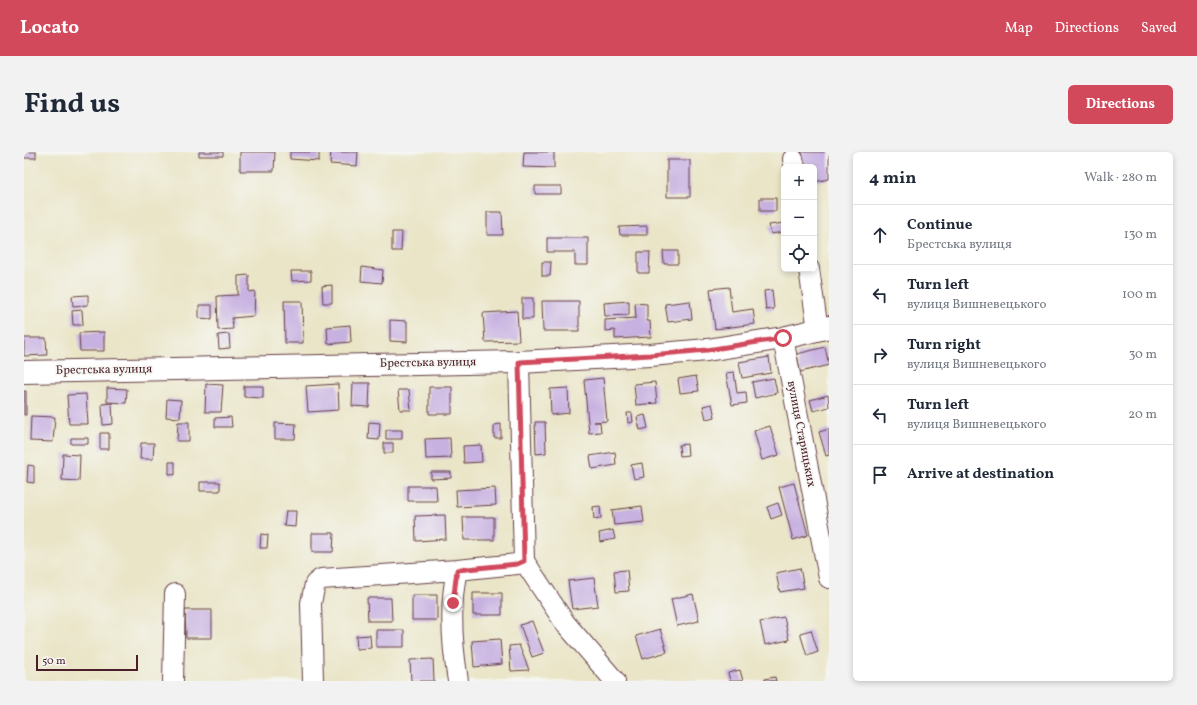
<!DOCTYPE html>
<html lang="en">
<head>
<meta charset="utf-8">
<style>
	:root { --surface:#fff; --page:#f2f2f3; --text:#1f2937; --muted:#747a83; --line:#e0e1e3; --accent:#d1495b }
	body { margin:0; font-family:Vollkorn,serif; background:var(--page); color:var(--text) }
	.controls { position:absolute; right:12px; top:12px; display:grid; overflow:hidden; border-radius:6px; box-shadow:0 2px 6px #0003 }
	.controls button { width:36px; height:36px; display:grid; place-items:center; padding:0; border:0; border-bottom:1px solid var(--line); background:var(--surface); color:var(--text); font:20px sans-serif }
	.scale { position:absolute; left:12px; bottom:10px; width:102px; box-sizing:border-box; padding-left:4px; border:2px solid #4a1f2b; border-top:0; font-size:11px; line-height:14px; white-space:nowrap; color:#4a1f2b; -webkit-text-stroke:3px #f6f6f2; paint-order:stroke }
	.stop { position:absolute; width:12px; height:12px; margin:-9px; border:3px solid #d1495b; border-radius:50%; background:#fff }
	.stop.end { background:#d1495b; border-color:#fff; box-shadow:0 1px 4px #0008 }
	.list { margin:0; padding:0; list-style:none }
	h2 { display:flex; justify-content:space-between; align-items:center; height:52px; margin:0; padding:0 16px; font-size:17px }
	h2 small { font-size:13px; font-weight:400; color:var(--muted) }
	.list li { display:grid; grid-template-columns:26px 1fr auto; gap:12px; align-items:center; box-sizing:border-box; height:60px; padding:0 16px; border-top:1px solid var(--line) }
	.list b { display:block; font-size:15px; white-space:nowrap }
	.list p { margin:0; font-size:13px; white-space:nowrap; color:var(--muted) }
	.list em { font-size:13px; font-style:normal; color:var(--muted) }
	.icon { flex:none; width:22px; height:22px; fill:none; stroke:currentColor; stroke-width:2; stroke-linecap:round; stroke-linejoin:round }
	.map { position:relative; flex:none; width:805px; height:529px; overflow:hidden; border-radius:6px }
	header { display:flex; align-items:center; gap:24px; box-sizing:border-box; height:56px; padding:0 20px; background:var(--accent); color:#fff }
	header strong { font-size:19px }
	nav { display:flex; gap:22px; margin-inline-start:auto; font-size:14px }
	.intro { display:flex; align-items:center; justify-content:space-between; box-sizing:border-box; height:96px; padding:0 24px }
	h1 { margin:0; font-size:28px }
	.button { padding:10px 18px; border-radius:6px; background:var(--accent); color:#fff; font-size:14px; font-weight:700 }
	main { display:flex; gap:24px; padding:0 24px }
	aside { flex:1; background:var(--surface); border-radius:6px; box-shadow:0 2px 6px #0003 }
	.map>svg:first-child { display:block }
	.building { fill:#c7b1e1 }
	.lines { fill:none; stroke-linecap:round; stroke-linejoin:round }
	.minor-casing { stroke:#623d42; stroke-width:22 }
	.major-casing { stroke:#623d42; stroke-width:24 }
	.minor { stroke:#fff; stroke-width:20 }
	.major { stroke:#fff; stroke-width:22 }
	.route { stroke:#d1495b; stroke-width:5 }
	.labels { text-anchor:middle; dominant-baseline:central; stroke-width:3.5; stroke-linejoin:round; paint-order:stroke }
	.street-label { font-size:12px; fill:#4a1f2b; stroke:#f6f6f2 }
</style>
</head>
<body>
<header>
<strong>Locato</strong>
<nav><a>Map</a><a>Directions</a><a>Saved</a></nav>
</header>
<div class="intro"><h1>Find us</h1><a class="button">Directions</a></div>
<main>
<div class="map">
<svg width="805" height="529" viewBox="0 0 805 529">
	<rect width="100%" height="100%" fill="#f6f6f2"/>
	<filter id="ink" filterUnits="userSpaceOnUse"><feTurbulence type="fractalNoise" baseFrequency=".025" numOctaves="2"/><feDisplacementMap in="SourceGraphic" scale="8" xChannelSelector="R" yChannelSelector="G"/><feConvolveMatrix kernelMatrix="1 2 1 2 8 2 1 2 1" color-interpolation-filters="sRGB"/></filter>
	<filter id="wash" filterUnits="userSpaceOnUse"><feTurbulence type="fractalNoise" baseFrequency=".012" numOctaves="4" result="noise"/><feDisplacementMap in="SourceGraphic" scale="16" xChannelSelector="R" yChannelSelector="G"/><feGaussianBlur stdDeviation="0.9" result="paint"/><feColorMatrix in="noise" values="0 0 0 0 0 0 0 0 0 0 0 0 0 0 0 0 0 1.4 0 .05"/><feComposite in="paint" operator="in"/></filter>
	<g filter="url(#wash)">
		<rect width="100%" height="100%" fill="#eae5c7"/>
		<g id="blocks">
			<path class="building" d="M0,0h12v6h-12z
				M175,0h24v4h-24z
				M216,0h35l-1,19h-34z
				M266,0h29v9l-29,-2z
				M307,0h27l-1,14 -27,-2z
				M500,0h30v16l-31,-1z
				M771,0h34v27l-15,3v-15h-16z
				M643,8h23v37h-23z
				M511,34h26v8h-26z
				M736,46h16v13h-16z
				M463,60h15l1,23h-16z
				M760,71v9l-13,2 -2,-9z
				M623,74v9h-27l-1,-8z
				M368,80h10l-1,19h-9z
				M523,86h41v27h-13v-13h-28z
				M639,99h15v13h-14z
				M614,100h12l-1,21h-11z
				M518,110h9l-1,14h-8z
				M338,115l21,3 -1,13 -21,-2z
				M267,119h20v9l-19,1z
				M225,123v17l6,-1 -1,25 -22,2 1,11 -15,1 -1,-34 21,-1v-19z
				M308,133v18h-9l-1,-17z
				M705,135l3,25 21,-3 2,15 -40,5 -5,-40z
				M748,138l2,19 -8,1 -2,-19z
				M64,143v10l-15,1 -1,-10z
				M498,146h11v21h-11z
				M260,149h18l1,42h-18z
				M518,149h37v30h-36z
				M605,149v14l-24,1 -1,-13z
				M666,149l2,18 -24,3 -3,-18z
				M611,151l12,1v17h3l1,16 -36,2v-9l-10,1v-11l31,-2z
				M175,153h13v14l-13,-1z
				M58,158l1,15h-10l-1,-14z
				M493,159l2,30 -34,1 -2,-29z
				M366,168l17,1v21l-17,-1z
				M326,173l1,17 -23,2 -1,-17z
				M80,180v19h-24l-1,-18z
				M205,182l1,14 -11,1 -1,-14z
				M0,186h22l1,17 -23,1z
				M801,195l4,18 -29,7 -3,-18z
				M745,205l2,16 -29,5 -3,-16z
				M710,220l3,21 9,-1 1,11 -15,2 -6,-32z
				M672,224l3,15 -19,2 -2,-14z
				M579,226l4,43 -13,1h6l1,10 -12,1 -5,-53z
				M750,226l3,15 -22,5 -3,-16z
				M631,230l2,21 -21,2 -2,-21z
				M329,231h17l-1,24 -17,-1z
				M182,232l17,1 -2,27h-16z
				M314,232l1,26 -31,2 -2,-26z
				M220,234h19v12l-19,-1z
				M405,235h23v27h-23z
				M83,236l20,1 -1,14 -19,-1z
				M544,236l1,25 -18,2 -1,-26z
				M374,238h11l2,20h-11z
				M0,239h2v24h-2z
				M62,242l2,30h-19l-2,-29z
				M804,243l1,12 -16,4 -3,-11z
				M143,247l14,1 -1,18 -14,-1z
				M88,251l1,21 -10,1 -1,-21z
				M688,252l3,13 -9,2 -3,-13z
				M603,261h5l1,9 -5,1z
				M621,263l3,13 -8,2 -3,-13z
				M7,264l24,1 -2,25 -23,-1z
				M207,265l1,10h-17v-9z
				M154,270h11v19h-12z
				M345,270l11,1 -1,17 -11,-1z
				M511,270h10l1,31 -10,1z
				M251,271l21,1 -1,15h-20z
				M477,272v14h-7v-13z
				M746,274l9,29 -17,5 -8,-29z
				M805,277v26l-3,1 -7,-24z
				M362,278h16v9h-16z
				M76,281h9v16h-9z
				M47,286h17v6h-17z
				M426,286l1,20 -25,1 -1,-20z
				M117,291h13l-1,16h-13z
				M360,291h9v10h-9z
				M663,292l1,11 -8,1 -1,-11z
				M457,293l1,17 -18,1 -1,-17z
				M591,300l1,13 -24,4 -2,-13z
				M39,302l17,1 -1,26 -17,-1z
				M145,310h6v13l-6,-1z
				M618,311l2,14 -10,2 -3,-14z
				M4,313l6,1v17l-7,-1z
				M407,320h20v6l-20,1z
				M176,330h20v9h-20z
				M770,331l14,52 -15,5 -14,-53z
				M384,334h28l1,15h-29z
				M471,336l1,17 -39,2 -1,-17z
				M754,351l4,12 -11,4 -4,-12z
				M576,354l1,12 -7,1 -1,-12z
				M618,354l2,16 -30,3 -2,-15z
				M262,359h10l-1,16 -11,-1z
				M421,363l1,24 -30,2 -1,-25z
				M439,365h31v23h-30z
				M589,378l2,9 -15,3 -1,-9z
				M288,381h22l-1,19h-21z
				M237,382l7,1 -1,13h-7z
				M776,416l4,20 -24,4 -4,-19z
				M603,418l2,21 -13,1 -2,-21z
				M570,426l4,28 -26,3 -4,-28z
				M449,441h29v22h-29z
				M669,442l6,27 -22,5 -6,-27z
				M388,443h25v25h-25z
				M343,446h24l1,23h-24z
				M161,458h27v28h-26z
				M760,465l5,23 -24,5 -5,-23z
				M508,469l12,32 -12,4 -12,-32z
				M636,477l7,23 -24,7 -7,-23z
				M352,478h28v17h-28z
				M787,478l7,22 -11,4 -7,-23z
				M346,483l1,13 -14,1 -1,-13z
				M476,487l2,25 -28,3 -2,-26z
				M495,493l10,25 -18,1 -2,-25z
				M409,507l1,22h-23l-1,-21z
				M716,518l3,11h-13l-2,-8z
				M751,525l1,4h-11v-2z"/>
		</g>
	</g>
	<g filter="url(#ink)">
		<use href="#blocks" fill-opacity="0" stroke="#623d42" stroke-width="1"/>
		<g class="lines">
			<g class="minor-casing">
				<path id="minor" d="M769,7l2,8
					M785,117l9,61
					M759,186l46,240
					M500,409l41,62 50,58
					M149,529l2,-87
					M289,529l-2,-78 4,-19 6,-5 136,-9
					M434,529c-6,-36 -9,-75 -1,-111l60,-6 7,-3 -5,-199"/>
			</g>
			<g class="major-casing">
				<path id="major" d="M0,220l495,-10 131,-7 57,-5 76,-12 46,-11"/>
			</g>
			<use href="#minor" class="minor"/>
			<use href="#major" class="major"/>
		</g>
	</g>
	<g class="lines" filter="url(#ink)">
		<path class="route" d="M429,451l4,-33 60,-6 7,-3 -5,-199 131,-7 57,-5 76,-12"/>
	</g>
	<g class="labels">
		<g class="street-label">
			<text transform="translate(404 211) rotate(-1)">Брестська вулиця</text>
			<text transform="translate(80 218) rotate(-1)">Брестська вулиця</text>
			<text transform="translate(777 282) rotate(79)">вулиця Старицьких</text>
		</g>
	</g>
</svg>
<div class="controls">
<button>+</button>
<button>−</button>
<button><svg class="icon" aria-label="locate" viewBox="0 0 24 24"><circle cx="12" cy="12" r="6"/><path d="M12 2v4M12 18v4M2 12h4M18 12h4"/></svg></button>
</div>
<div class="scale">50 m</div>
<div class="stop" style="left:759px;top:186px"></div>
<div class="stop end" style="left:429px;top:451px"></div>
</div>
<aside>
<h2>4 min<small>Walk · 280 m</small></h2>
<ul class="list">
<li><svg class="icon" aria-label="ahead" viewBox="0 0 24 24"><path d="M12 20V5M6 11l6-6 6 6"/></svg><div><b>Continue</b><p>Брестська вулиця</p></div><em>130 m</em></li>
<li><svg class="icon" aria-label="left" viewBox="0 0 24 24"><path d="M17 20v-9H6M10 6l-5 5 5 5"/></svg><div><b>Turn left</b><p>вулиця Вишневецького</p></div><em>100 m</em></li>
<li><svg class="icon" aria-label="right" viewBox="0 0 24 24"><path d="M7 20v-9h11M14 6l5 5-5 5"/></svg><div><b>Turn right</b><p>вулиця Вишневецького</p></div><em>30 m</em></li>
<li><svg class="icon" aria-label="left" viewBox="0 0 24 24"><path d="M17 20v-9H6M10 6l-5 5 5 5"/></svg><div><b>Turn left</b><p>вулиця Вишневецького</p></div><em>20 m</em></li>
<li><svg class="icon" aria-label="arrive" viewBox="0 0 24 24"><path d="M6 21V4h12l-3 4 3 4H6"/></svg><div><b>Arrive at destination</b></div></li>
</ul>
</aside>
</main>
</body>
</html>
